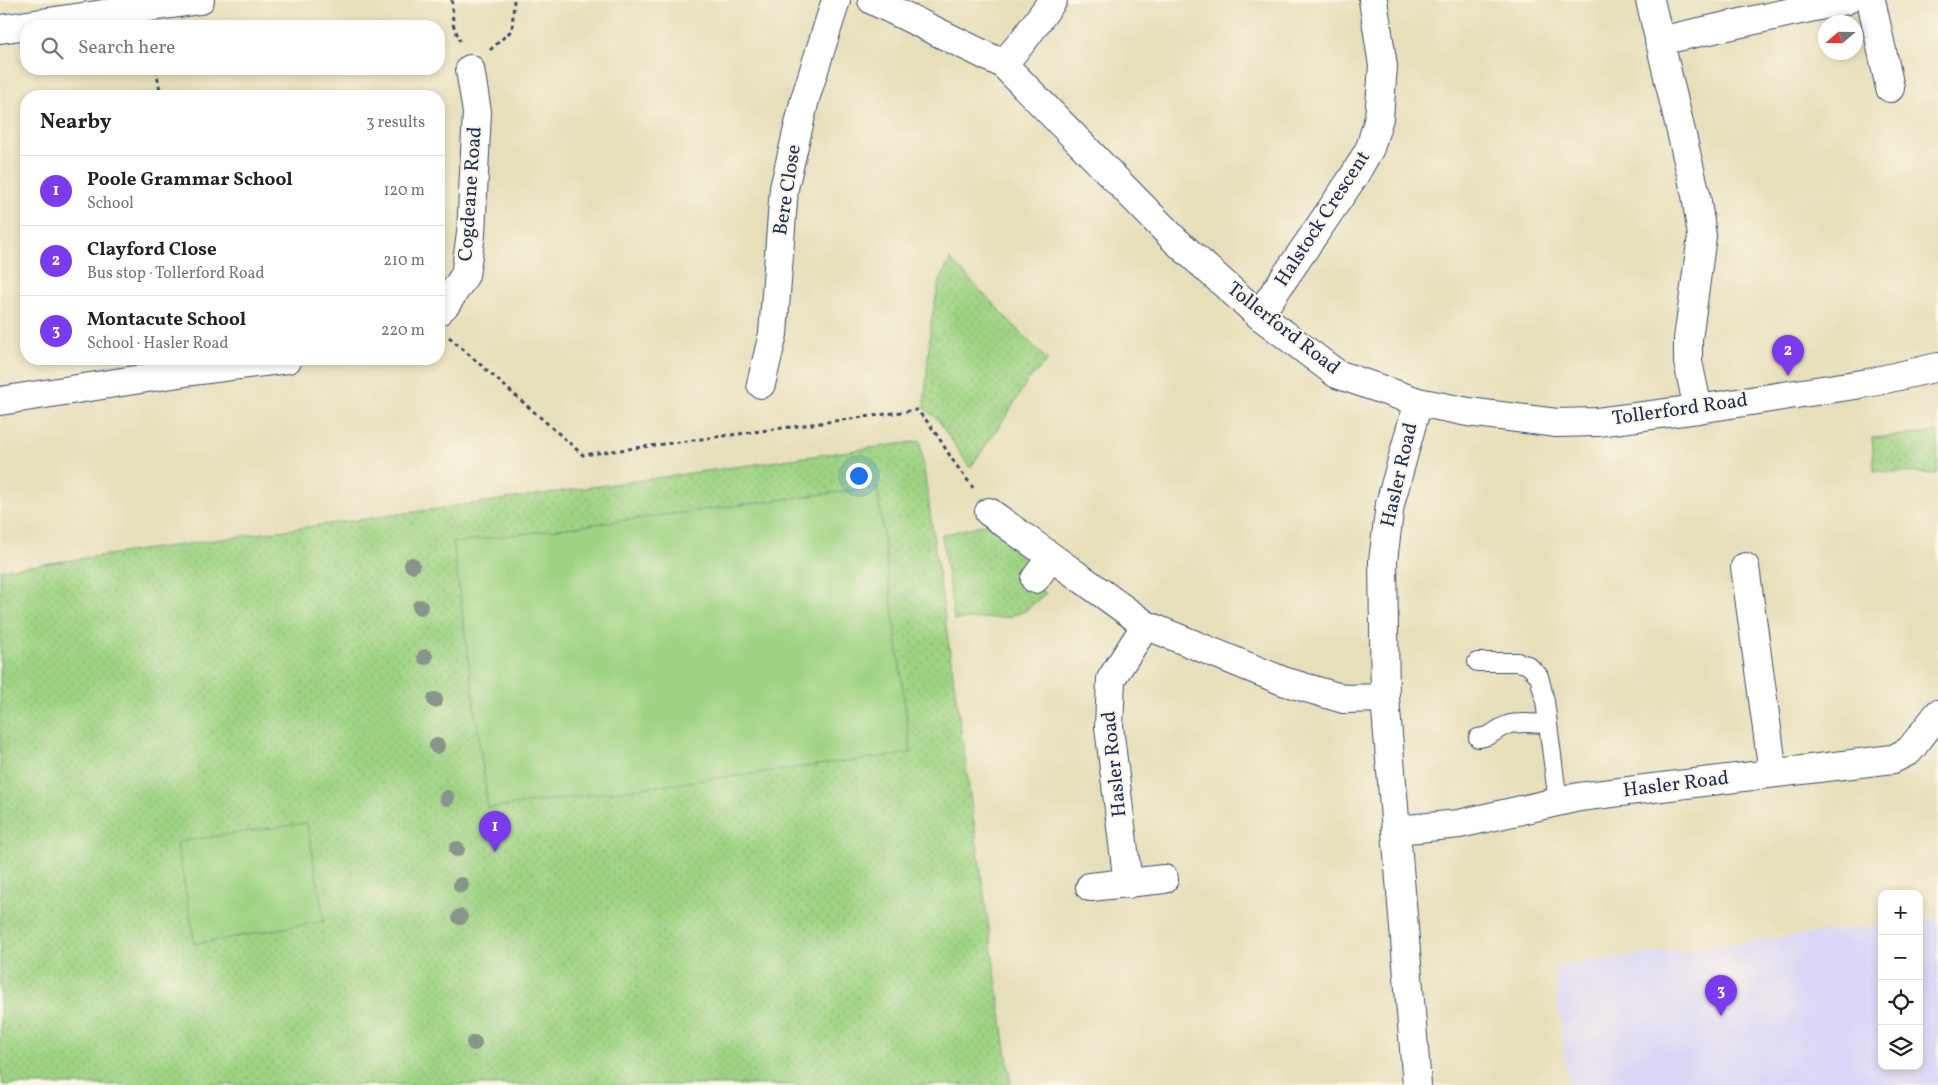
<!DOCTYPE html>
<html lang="en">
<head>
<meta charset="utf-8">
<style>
	:root { --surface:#fff; --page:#f2f2f2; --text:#222; --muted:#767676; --line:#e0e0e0; --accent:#7c3aed }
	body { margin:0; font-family:Vollkorn,serif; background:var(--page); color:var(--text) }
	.controls { position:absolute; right:15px; bottom:15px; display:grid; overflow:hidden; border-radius:10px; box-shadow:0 2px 8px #0003 }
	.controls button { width:45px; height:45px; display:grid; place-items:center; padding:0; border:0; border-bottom:1px solid var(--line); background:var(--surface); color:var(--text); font:25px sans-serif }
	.compass { position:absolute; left:1818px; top:15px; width:45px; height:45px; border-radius:50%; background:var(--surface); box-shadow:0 2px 8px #0003; rotate:250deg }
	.you { position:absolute; left:858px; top:475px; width:18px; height:18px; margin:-12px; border:4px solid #fff; border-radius:50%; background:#1a73e8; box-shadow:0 0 0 8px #1a73e833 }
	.badge { display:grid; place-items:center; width:32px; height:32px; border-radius:50%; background:var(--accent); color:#fff; font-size:16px; font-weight:700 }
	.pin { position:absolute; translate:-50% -41px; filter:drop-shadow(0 1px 2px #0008) }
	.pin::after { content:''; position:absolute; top:26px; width:18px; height:15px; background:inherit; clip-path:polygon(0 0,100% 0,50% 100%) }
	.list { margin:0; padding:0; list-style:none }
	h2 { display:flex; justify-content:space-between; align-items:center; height:65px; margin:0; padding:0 20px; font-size:21px }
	h2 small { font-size:16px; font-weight:400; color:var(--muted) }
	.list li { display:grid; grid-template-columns:32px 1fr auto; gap:15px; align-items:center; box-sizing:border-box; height:70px; padding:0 20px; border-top:1px solid var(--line) }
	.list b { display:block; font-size:19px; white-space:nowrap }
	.list p { margin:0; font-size:16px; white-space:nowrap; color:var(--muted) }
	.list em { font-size:16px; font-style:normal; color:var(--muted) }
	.icon { flex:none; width:28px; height:28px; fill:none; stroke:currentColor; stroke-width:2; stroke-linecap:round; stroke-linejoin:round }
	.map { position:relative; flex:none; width:1938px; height:1085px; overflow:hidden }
	.search { position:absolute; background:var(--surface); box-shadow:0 2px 8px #0003; left:20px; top:20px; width:425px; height:55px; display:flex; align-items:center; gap:12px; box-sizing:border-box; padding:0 18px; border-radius:20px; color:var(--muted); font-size:19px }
	.panel { position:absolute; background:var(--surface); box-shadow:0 2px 8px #0003; left:20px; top:90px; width:425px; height:275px; border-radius:20px }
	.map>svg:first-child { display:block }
	.built { fill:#d9d6f7 }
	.grass { fill:url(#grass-dots); stroke:#5c8170 }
	.pitch { fill:#9ed383; stroke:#5c8170 }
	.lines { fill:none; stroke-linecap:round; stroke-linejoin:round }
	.lane-casing { stroke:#3a496c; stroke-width:20 }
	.street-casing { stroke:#3a496c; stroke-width:30 }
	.path { stroke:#3a496c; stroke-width:3; stroke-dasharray:4 4; stroke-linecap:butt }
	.lane { stroke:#fff; stroke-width:18 }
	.street { stroke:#fff; stroke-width:28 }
	.tree { fill:#89958c }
	.labels { text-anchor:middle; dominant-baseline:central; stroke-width:4; stroke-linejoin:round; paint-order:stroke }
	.street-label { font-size:20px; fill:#1b2f5e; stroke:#fcf5e5 }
</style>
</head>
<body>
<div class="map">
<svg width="1938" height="1085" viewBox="0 0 1938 1085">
	<defs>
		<pattern id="grass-dots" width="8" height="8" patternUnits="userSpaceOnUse" patternTransform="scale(1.25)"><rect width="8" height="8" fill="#9ed383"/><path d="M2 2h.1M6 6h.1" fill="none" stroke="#88b574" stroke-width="1.8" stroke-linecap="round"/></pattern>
	</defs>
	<rect width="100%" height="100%" fill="#fcf5e5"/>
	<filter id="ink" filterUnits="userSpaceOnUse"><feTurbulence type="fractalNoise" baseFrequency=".02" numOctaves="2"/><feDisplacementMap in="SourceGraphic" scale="10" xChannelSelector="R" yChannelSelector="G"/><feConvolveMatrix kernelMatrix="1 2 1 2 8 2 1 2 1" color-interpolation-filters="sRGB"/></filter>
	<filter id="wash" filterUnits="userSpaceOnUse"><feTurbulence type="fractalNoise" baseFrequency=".0096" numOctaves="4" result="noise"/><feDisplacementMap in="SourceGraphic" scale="20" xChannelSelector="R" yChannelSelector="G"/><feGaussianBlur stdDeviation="1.12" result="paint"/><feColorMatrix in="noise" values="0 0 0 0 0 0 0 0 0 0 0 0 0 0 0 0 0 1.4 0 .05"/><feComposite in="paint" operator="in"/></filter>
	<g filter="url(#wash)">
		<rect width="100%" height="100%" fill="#e7dfba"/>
		<path class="built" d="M1938,918v167h-370l-14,-119 328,-41v141h37v-145z"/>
		<path class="grass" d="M950,259l98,102 -20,19 -21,35 -37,53 -32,-48 -14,-12 7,-86 7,-36z
			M1938,432v42l-64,-3 -2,-33z
			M920,441l91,644h-1008l-3,-24v-491z
			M989,523l41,30 -7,27 23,13 -21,18 -17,6 -54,3 -12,-85z"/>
		<path class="pitch" d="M877,487l34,266 -423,55 -35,-265z
			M307,823l17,98 -129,23 -18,-102z"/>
	</g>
	<g filter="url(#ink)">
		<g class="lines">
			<g class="lane-casing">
				<path id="lane" d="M1477,662h41l10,3 11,11 6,25 13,101
					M1478,738c16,-2 16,-8 29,-13 13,-4 28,-1 41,-1"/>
			</g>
			<g class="street-casing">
				<path id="street" d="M872,0l131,64 172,176 84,75 78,59 81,28 50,10 89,11 40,-1 101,-13 170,-26 70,-16
					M1650,0l46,195 6,41 -14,103v23l10,47
					M1871,0l19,88
					M0,29l200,-29
					M1659,41l187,-41
					M1003,64l20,-23 30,-41
					M439,311l7,-7 19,-29 6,-41 6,-122 -7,-43
					M1259,315l95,-139 16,-28 9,-30 4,-52 -10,-66
					M761,384l12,-50 11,-146 21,-89 31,-99
					M0,401l192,-30 96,-12
					M989,512l157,113 137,56 61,18 41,-1
					M1745,567l28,206
					M1035,579l16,-22
					M1397,830l62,-6 120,-27 314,-38 16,-8 29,-37
					M1128,884l-19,-157 2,-48 35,-54
					M1090,887l74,-8
					M1417,1085l-32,-387 -2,-137 7,-57 28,-102"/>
			</g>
			<path class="path" d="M452,0l1,24 7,17
				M490,50l22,-20 2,-30
				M156,69l5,27
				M449,337l134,118 333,-45c17,15 26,34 38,52 6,9 13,16 19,26"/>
			<use href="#lane" class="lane"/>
			<use href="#street" class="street"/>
		</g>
		<g class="tree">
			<circle cx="412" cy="565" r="8"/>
			<circle cx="420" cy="607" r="8"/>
			<circle cx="425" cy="657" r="8"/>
			<circle cx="435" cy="700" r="8"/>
			<circle cx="437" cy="746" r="8"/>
			<circle cx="447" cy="798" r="8"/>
			<circle cx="457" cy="849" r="8"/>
			<circle cx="461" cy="885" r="8"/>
			<circle cx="460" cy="917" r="8"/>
			<circle cx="474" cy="1043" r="8"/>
		</g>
	</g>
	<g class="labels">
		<g class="street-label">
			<text transform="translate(788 190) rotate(-81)">Bere Close</text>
			<text transform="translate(471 194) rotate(-86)">Cogdeane Road</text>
			<text transform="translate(1323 219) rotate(-57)">Halstock Crescent</text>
			<text transform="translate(1283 329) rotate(38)">Tollerford Road</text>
			<text transform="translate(1680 410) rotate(-8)">Tollerford Road</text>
			<text transform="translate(1400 475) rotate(-77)">Hasler Road</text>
			<text transform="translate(1115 764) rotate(-96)">Hasler Road</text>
			<text transform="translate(1676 785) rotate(-7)">Hasler Road</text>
		</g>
	</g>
</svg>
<div class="controls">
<button>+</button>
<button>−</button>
<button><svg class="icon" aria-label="locate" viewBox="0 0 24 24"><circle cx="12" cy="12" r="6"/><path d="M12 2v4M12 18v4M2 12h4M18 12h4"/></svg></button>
<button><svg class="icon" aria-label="layers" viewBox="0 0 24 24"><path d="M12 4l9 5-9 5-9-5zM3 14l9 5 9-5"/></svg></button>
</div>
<svg class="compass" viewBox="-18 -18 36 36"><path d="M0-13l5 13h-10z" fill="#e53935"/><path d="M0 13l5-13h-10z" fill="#767676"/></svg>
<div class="you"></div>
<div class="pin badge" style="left:495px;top:852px">1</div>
<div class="pin badge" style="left:1788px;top:376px">2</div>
<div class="pin badge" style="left:1721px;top:1016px">3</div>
<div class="search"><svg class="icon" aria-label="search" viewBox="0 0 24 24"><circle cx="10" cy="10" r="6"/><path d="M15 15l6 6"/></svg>Search here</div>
<section class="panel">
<h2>Nearby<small>3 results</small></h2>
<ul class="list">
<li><span class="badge">1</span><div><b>Poole Grammar School</b><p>School</p></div><em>120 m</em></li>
<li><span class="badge">2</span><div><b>Clayford Close</b><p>Bus stop · Tollerford Road</p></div><em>210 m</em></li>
<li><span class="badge">3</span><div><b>Montacute School</b><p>School · Hasler Road</p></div><em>220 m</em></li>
</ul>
</section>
</div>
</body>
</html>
